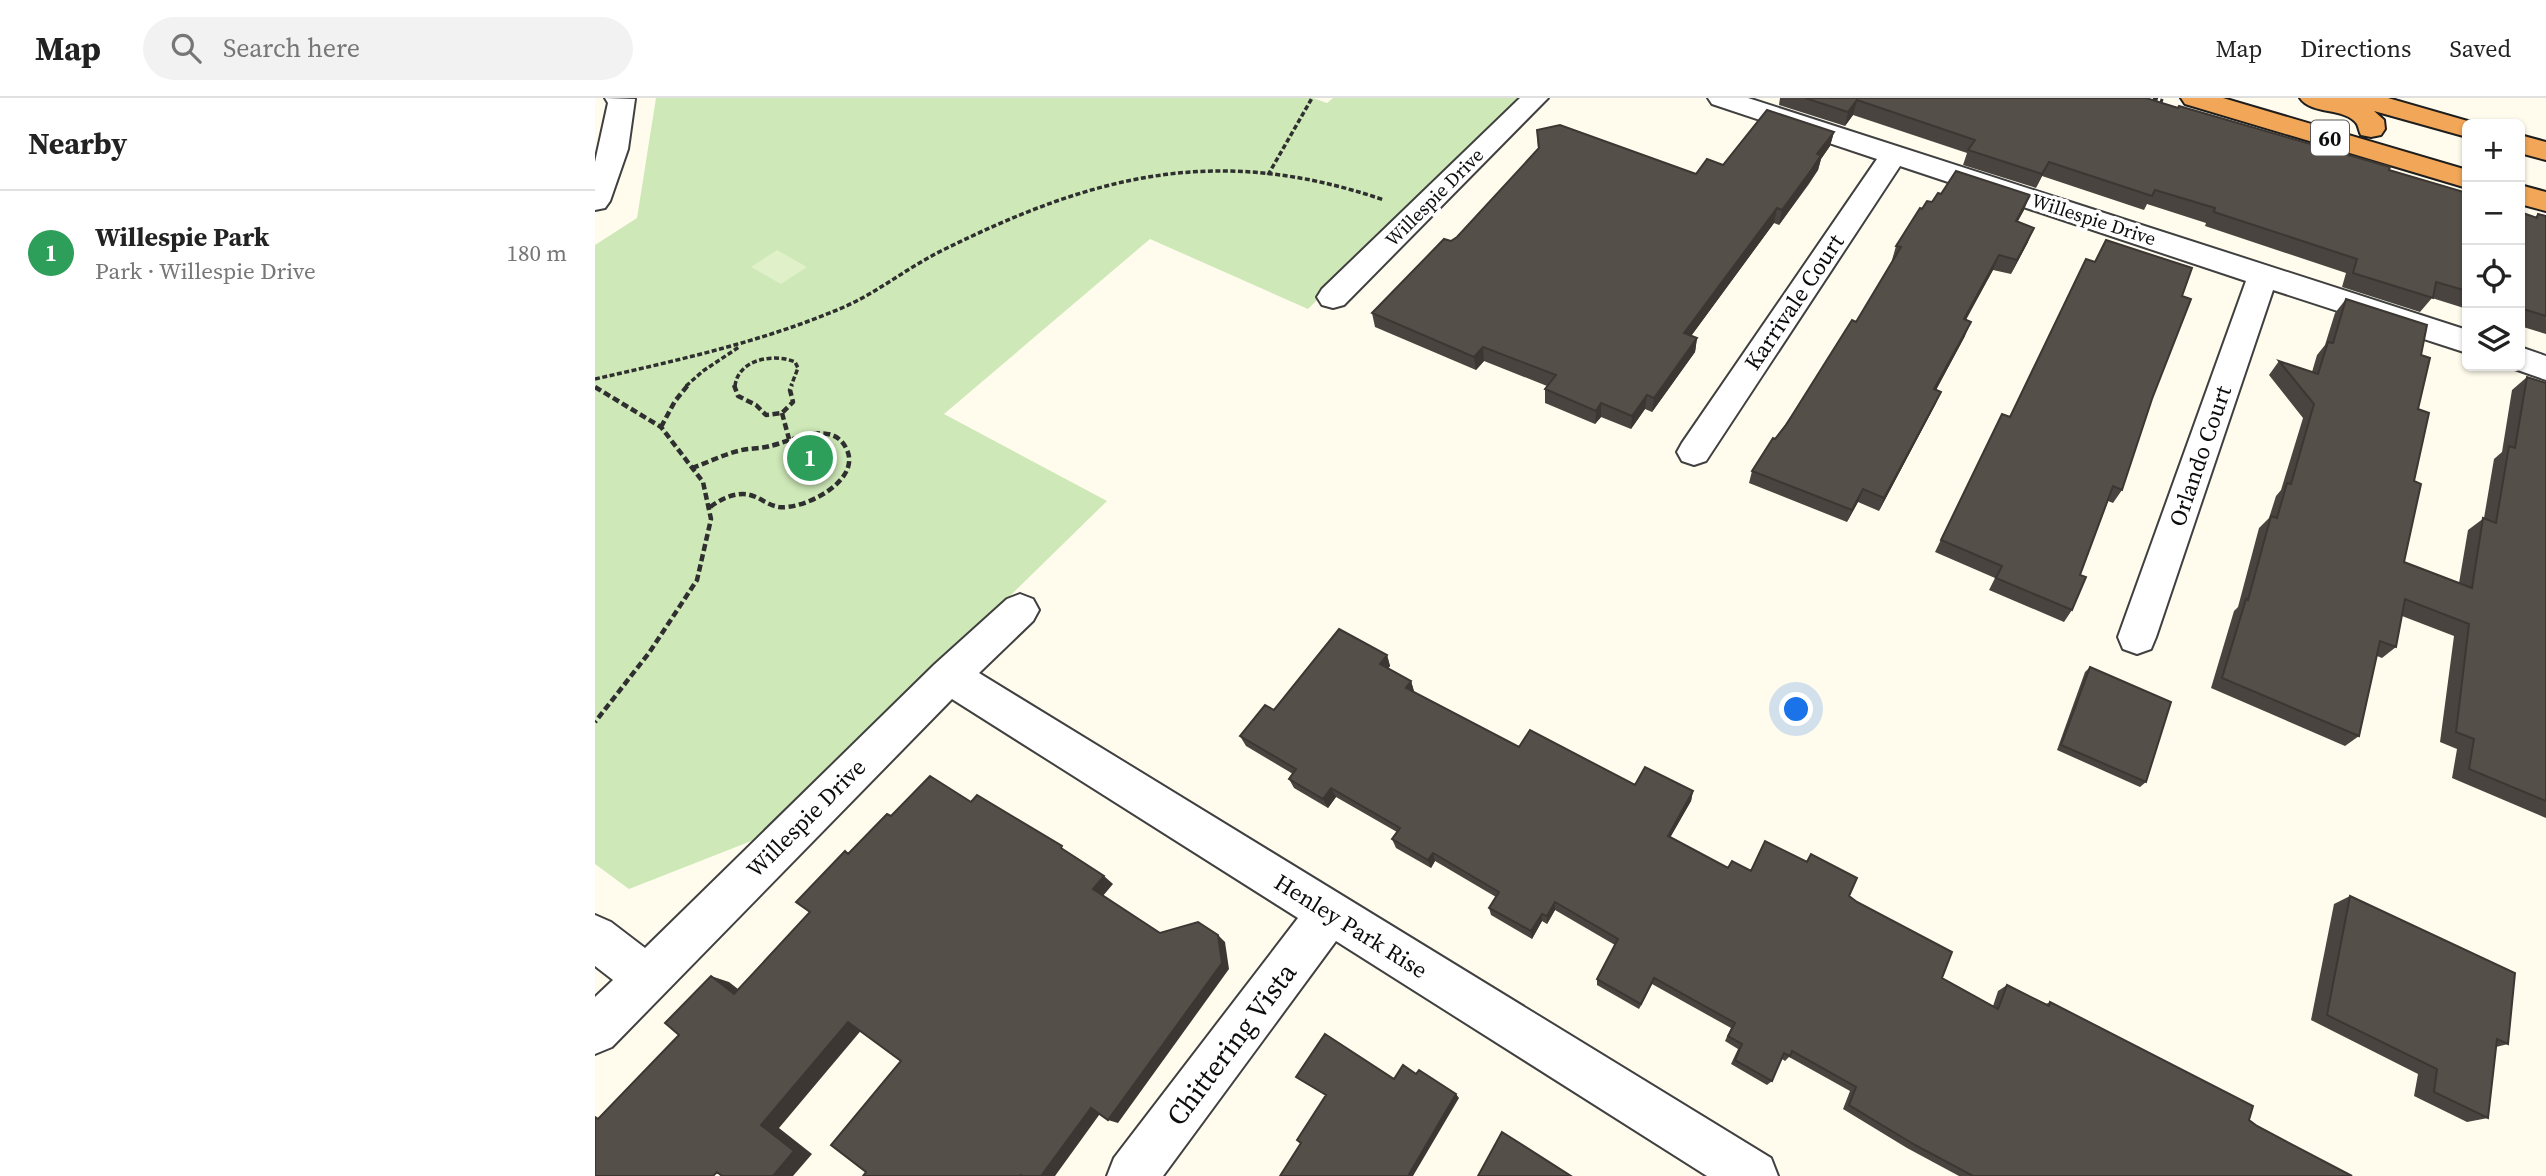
<!DOCTYPE html>
<html lang="en">
<head>
<meta charset="utf-8">
<style>
	:root { --surface:#fff; --page:#f2f2f2; --text:#222; --muted:#767676; --line:#e0e0e0; --accent:#7c3aed }
	body { margin:0; font-family:"Source Serif 4",serif; background:var(--page); color:var(--text) }
	.controls { position:absolute; right:21px; top:21px; display:grid; overflow:hidden; border-radius:10px; box-shadow:0 2px 5px #0004 }
	.controls button { width:63px; height:63px; display:grid; place-items:center; padding:0; border:0; border-bottom:2px solid var(--line); background:var(--surface); color:var(--text); font:35px sans-serif }
	.you { position:absolute; left:1202px; top:612px; width:24px; height:24px; margin:-18px; border:5px solid #fff; border-radius:50%; background:#1a73e8; box-shadow:0 0 0 10px #1a73e833 }
	.badge { display:grid; place-items:center; width:46px; height:46px; border-radius:50%; background:var(--accent); color:#fff; font-size:23px; font-weight:700 }
	.pin { position:absolute; translate:-50% -50%; border:4px solid #fff; box-shadow:0 2px 7px #0006 }
	.list { margin:0; padding:0; list-style:none }
	h2 { display:flex; justify-content:space-between; align-items:center; height:91px; margin:0; padding:0 28px; font-size:30px }
	h2 small { font-size:23px; font-weight:400; color:var(--muted) }
	.list li { display:grid; grid-template-columns:46px 1fr auto; gap:21px; align-items:center; box-sizing:border-box; height:126px; padding:0 28px; border-top:2px solid var(--line) }
	.list b { display:block; font-size:26px; white-space:nowrap }
	.list p { margin:0; font-size:23px; white-space:nowrap; color:var(--muted) }
	.list em { font-size:23px; font-style:normal; color:var(--muted) }
	.icon { flex:none; width:38px; height:38px; fill:none; stroke:currentColor; stroke-width:2; stroke-linecap:round; stroke-linejoin:round }
	.map { position:relative; flex:none; width:1951px; height:1078px; overflow:hidden }
	header { display:flex; align-items:center; gap:42px; box-sizing:border-box; height:98px; padding:0 35px; background:var(--surface); border-bottom:2px solid var(--line) }
	header strong { font-size:33px }
	nav { display:flex; gap:38px; margin-inline-start:auto; font-size:24px }
	.search { width:490px; height:63px; background:var(--page); display:flex; align-items:center; gap:18px; box-sizing:border-box; padding:0 24px; border-radius:38px; color:var(--muted); font-size:26px }
	main { display:flex }
	aside { flex:1; background:var(--surface) }
	.map>svg:first-child { display:block }
	.green { fill:#cee8b8 }
	.pitch { fill:#e0f0c9 }
	.lines { fill:none; stroke-linecap:round; stroke-linejoin:round }
	.street-casing { stroke:#404040; stroke-width:4 }
	.highway-casing { stroke:#1e1e1e; stroke-width:4 }
	.path-far1 { stroke:#2f2f2f; stroke-width:3.5; stroke-dasharray:5 2.5; stroke-linecap:butt }
	.path { stroke:#2f2f2f; stroke-width:4.5; stroke-dasharray:7 3.5; stroke-linecap:butt }
	.street { fill:#fff; fill-rule:evenodd }
	.highway { fill:#f2a658; fill-rule:evenodd }
	.wall { fill:#49443f }
	.shaded-wall { fill:#3c3733 }
	.building { fill:#554f49; stroke:#3c3733; stroke-width:2 }
	.labels { text-anchor:middle; dominant-baseline:central; stroke-width:7; stroke-linejoin:round; paint-order:stroke }
	.far-street-label { font-size:19px; fill:#0d0d0d; stroke:#fff }
	.shield { fill:#fff; stroke:#565656; stroke-width:2 }
	.shield-label { font-size:21px; font-weight:bold; fill:#0d0d0d }
	.street-label { font-size:23px; fill:#0d0d0d; stroke:#fff }
	.near-street-label { font-size:28px; fill:#0d0d0d; stroke:#fff }
</style>
</head>
<body>
<header>
<strong>Map</strong>
<div class="search"><svg class="icon" aria-label="search" viewBox="0 0 24 24"><circle cx="10" cy="10" r="6"/><path d="M15 15l6 6"/></svg>Search here</div>
<nav><a>Map</a><a>Directions</a><a>Saved</a></nav>
</header>
<main>
<aside>
<h2>Nearby<small></small></h2>
<ul class="list">
<li><span class="badge" style="background:#2e9e5b">1</span><div><b>Willespie Park</b><p>Park · Willespie Drive</p></div><em>180 m</em></li>
</ul>
</aside>
<div class="map">
<svg width="1951" height="1078" viewBox="0 0 1951 1078">
	<rect width="100%" height="100%" fill="#fffced"/>
	<path class="green" d="M61,0h657l14,5 6,-5h190l-215,211 -158,-70 -206,175 163,87 -343,335 -135,53 -34,-25v-619l42,-27z"/>
	<path class="pitch" d="M182,152l30,17 -26,17 -30,-17z"/>
	<g class="lines">
		<g class="street-casing">
			<path id="street" d="M10,0l30,1 -7,50 -18,52 -5,7 -10,2v-48l13,-59z
				M925,0h28l-204,207 -11,3 -11,-3 -5,-8 5,-8z
				M1113,0h40l719,232v23l-194,-63 -117,347 -5,12 -14,5 -14,-5 -5,-12 128,-356 -346,-115 -194,295 -12,4 -12,-4 -5,-9 5,-9 195,-284 -165,-55z
				M1925,249l26,9v24l-37,-13 11,-1z
				M425,496l13,5 6,11 -6,11 -54,52 792,485 7,18h-71l-371,-235 -173,235h-56l7,-18 184,-240 -346,-219 -340,348 -17,7v-57l18,-17 -18,-14v-51l16,7 34,26 290,-284 72,-65z"/>
		</g>
		<g class="highway-casing">
			<path id="highway" d="M1586,0h42l244,72v18l-282,-84z
				M1705,0h88l90,26h-11v13l-93,-26 10,9 1,9 -4,6 -10,2 -10,-2c-2,-3 -2,-7 -4,-11 -12,-17 -46,-9 -57,-26z
				M1925,37l26,7v18l-26,-7z
				M1925,87l26,7v19l-26,-7z"/>
		</g>
		<path class="path-far1" d="M1558,0l10,3
			M673,77l44,-77
			M0,281c84,-19 170,-38 249,-72 34,-15 63,-39 97,-56 153,-76 276,-108 443,-51
			M91,288l17,-15 36,-24
			M140,288c3,-27 39,-33 60,-24l3,6 -7,18"/>
		<path class="path" d="M139,287l4,11 18,9 10,10 16,-2 11,-11 -3,-12 2,-5
			M0,289l66,40 42,55 8,37 -14,61 -48,73 -54,69
			M187,315l7,26
			M66,329l14,-26 13,-16
			M97,370c15,-5 30,-13 46,-17 10,-3 21,-2 32,-5 23,-5 63,-28 77,4 14,31 -43,60 -68,57 -13,-2 -22,-13 -36,-13 -12,0 -24,6 -34,14"/>
		<use href="#street" class="street"/>
		<use href="#highway" class="highway"/>
	</g>
	<path class="wall" d="M1185,0h366l321,95v116l-35,-11 -12,14 -78,-25 4,-14 -141,-47 1,-3 -59,-19 -3,6 -102,-34 -6,12 -73,-23 4,-12 -114,-38 -8,11 -66,-21z
		M942,32l159,44 138,-42 -4,14 -9,13 -3,11 -9,14 -30,41 -5,-2 -83,113 6,2 -2,14 -43,60 -7,-3 -14,20 -30,-12 -6,7 -50,-21v-14l2,-3 -63,-25 -8,9 -101,-43 -3,-14 85,-76 81,-87z
		M1337,104l92,8 -7,12 11,20 -17,32 -18,-4 -27,50 -1,16 -29,54 5,2 -6,13 -56,106 -21,-9 -11,20 -98,-39 3,-12 23,-32 81,-117 37,-62h-1l4,-14 26,-37z
		M1925,114l15,5 3,-3 8,2v118l-26,-8z
		M1587,198l-30,103 -30,91 -9,13 -5,-2 -28,74 -8,35 -8,12 -75,-32 6,-12 -60,-26 67,-138 8,3z
		M1751,201l75,56 -7,126 -10,81 55,21 9,-53 16,-12 10,-59 8,-7 10,-62 15,-13 19,6v435l-94,-40 5,-29 -17,-7 14,-106 -52,-20 -6,31 -14,11 -5,-2 -18,80 -14,10 -134,-58 23,-77 4,-4 21,-79 10,-10 7,-22 5,-6 22,-72 -34,-43 10,-14 33,11 5,-17 8,-10 10,-32z
		M792,557l3,11 -2,2 23,13 3,11 105,55 116,38 58,6 -2,10 -21,36 58,31 23,3 55,-9 5,-8 38,42 93,82 51,28 5,-15 9,-6 39,19 4,-2 199,118 8,6 95,50h-393l-52,-28 -64,-39 7,-18 -61,-34 -4,4 -3,-2 -10,22 -5,4 -36,-21 7,-15 -13,-8 6,-13 -79,-44 -13,25 -42,-24v-6l18,-34 -60,-35 -8,14 -5,-3 -10,18 -41,-24 -2,-7 7,-11 -61,-36 -4,7 -35,-20 -4,-9 5,-7 -61,-35 -8,11 -34,-20 -5,-9 4,-5 -47,-28 -6,-10 34,-26z
		M1495,569l56,115 -6,5 -83,-37 28,-78z
		M1755,798l158,148 -12,3 -8,71 -21,4 -53,-26 4,-22 -107,-54 23,-116z"/>
	<path class="shaded-wall" d="M1262,2l-4,15 -8,11 3,-14z
		M1239,34l-4,14 -9,13 -3,11 -39,55 3,-15 35,-56z
		M1454,64l-13,26 6,-14z
		M1435,97l-6,15 -14,26 6,-15z
		M1182,110l-3,15 -91,124 1,-14z
		M1439,130l-6,14 -17,32 6,-14z
		M1404,157l-6,15 -35,63 6,-14z
		M1376,224l-6,14 -36,67 5,-14z
		M1102,240l-2,14 -43,60 2,-14z
		M888,249l1,14 -8,9 -2,-13z
		M1346,294l-6,13 -56,106 5,-13z
		M1052,297l-2,14 -14,20 1,-13z
		M1006,305v14l-6,7 1,-13z
		M1268,391l-5,13 -11,20 5,-12z
		M792,557l3,11 -7,9 -3,-11z
		M816,583l3,10 -5,8 -3,-11z
		M736,690l5,9 -8,11 -5,-9z
		M1098,693l-2,10 -25,44 2,-9z
		M838,755l2,8 -4,7 -3,-8z
		M509,778l9,8 -11,13 -9,-8z
		M960,804v8l-8,14v-8z
		M947,816v7l-10,18 -1,-8z
		M623,837l7,7 4,27 -111,154 -10,-3z
		M116,878l18,6 23,18 -18,-6z
		M1059,880l-2,6 -13,25 2,-5z
		M253,924l16,5 -85,101 33,26 -19,22h-20l-12,-51z
		M861,996l3,4 -46,78h-5z
		M496,1010l11,3 -47,65h-14z"/>
	<path class="building" d="M1210,0h341l32,10 1,-2 211,61 -1,3 78,23v98l-31,-9 -3,16 -80,-25 4,-14 -143,-47 1,-4 -60,-18 -3,6 -103,-34 -7,12 -74,-24 7,-10 -118,-40 -9,12z
		M1172,12l67,22 -17,22 4,1 -9,14 -30,41 -5,-2 -93,125 13,5 -43,60 -7,-3 -15,21 -31,-13 -5,8 -51,-22 11,-14 -73,-28 -9,10 -102,-44 72,-74 7,2 6,-4 82,-89 -2,-18 23,-5 136,49 11,-15 16,6z
		M1361,73l74,24 -14,26 18,7 -17,32 -18,-5 -35,64 7,3 -37,67 7,3 -57,106 -21,-9 -11,21 -100,-39 21,-33 2,1 11,-14 66,-105 4,2 45,-75 -5,-1 24,-38 2,1 5,-8 5,1 6,-9 3,1z
		M1925,114l17,6 1,-4 8,2v100l-26,-8z
		M1511,142l86,28 -10,28 9,3 -39,100 -30,91 -9,-4 -33,89 6,2 -14,33 -76,-32 6,-12 -61,-26 61,-126 8,3 76,-158 9,3z
		M1751,201l81,26 -6,30 9,3 -12,51 11,4 -15,68 7,3 -17,78 68,26 11,-70 13,5 13,-77 6,2 12,-71 19,6v418l-77,-32 5,-30 -18,-7 13,-108 -64,-25 -9,48 -16,-6 -21,95 -137,-58 24,-79 2,1 23,-84 6,2 10,-35 4,1 23,-80 -35,-43 39,13 10,-32 5,1z
		M744,531l48,26 -7,9 31,17 -5,7 113,59 11,-17 105,55 10,-18 48,24 -25,45 60,32 4,-7 19,10 14,-30 42,21 4,-8 46,24 -8,18 8,6 95,50 -10,26 56,31 9,-24 42,21 1,-4 203,104 -4,14 8,6 95,50h-379l-58,-31 -66,-40 7,-18 -64,-36 -2,5 -6,-3 -12,28 -37,-21 7,-16 -14,-8 7,-13 -81,-45 -13,26 -44,-25 21,-40 -63,-37 -8,14 -5,-2 -11,17 -42,-23 10,-16 -66,-39 -5,7 -36,-21 8,-11 -69,-40 -8,11 -34,-20 7,-10 -56,-33 25,-31 9,5z
		M1495,569l81,35 -25,80 -85,-37z
		M335,678l41,26 6,-7 85,51 -1,2 43,28 -11,13 67,44 38,-11 20,13 4,28 -114,157 -17,-12 -50,68h-19l-1,-1 -1,1h-157l3,-4 -35,-27 70,-84 -53,-39 -87,103 33,26 -21,25h-51l-5,-4 -4,4h-118v-59l3,2 81,-84 -14,-12 46,-47 23,18 76,-82 -14,-10 49,-51 3,3 39,-40 4,2z
		M1755,798l165,77 -7,71 -11,-5 -9,79 -54,-26 3,-23 -110,-54z
		M730,936l69,45 9,-14 13,9 3,-4 37,24 -48,82h-128l21,-33 -4,-3 29,-45 -30,-18z
		M907,1034l69,44h-93z"/>
	<g class="labels">
		<g class="far-street-label">
			<text transform="translate(839 99) rotate(-45)">Willespie Drive</text>
			<text transform="translate(1499 121) rotate(18)">Willespie Drive</text>
		</g>
		<rect class="shield" x="1716" y="22.5" width="38" height="35" rx="5"/>
		<g class="shield-label">
			<text x="1735" y="40">60</text>
		</g>
		<g class="street-label">
			<text transform="translate(1199 204) rotate(-56)">Karrivale Court</text>
			<text transform="translate(1605 358) rotate(-71)">Orlando Court</text>
			<text transform="translate(211 720) rotate(-45)">Willespie Drive</text>
			<text transform="translate(756 828) rotate(32)">Henley Park Rise</text>
		</g>
		<g class="near-street-label">
			<text transform="translate(636 946) rotate(-53)">Chittering Vista</text>
		</g>
	</g>
</svg>
<div class="controls">
<button>+</button>
<button>−</button>
<button><svg class="icon" aria-label="locate" viewBox="0 0 24 24"><circle cx="12" cy="12" r="6"/><path d="M12 2v4M12 18v4M2 12h4M18 12h4"/></svg></button>
<button><svg class="icon" aria-label="layers" viewBox="0 0 24 24"><path d="M12 4l9 5-9 5-9-5zM3 14l9 5 9-5"/></svg></button>
</div>
<div class="you"></div>
<div class="pin badge" style="left:215px;top:360px;background:#2e9e5b">1</div>
</div>
</main>
</body>
</html>
